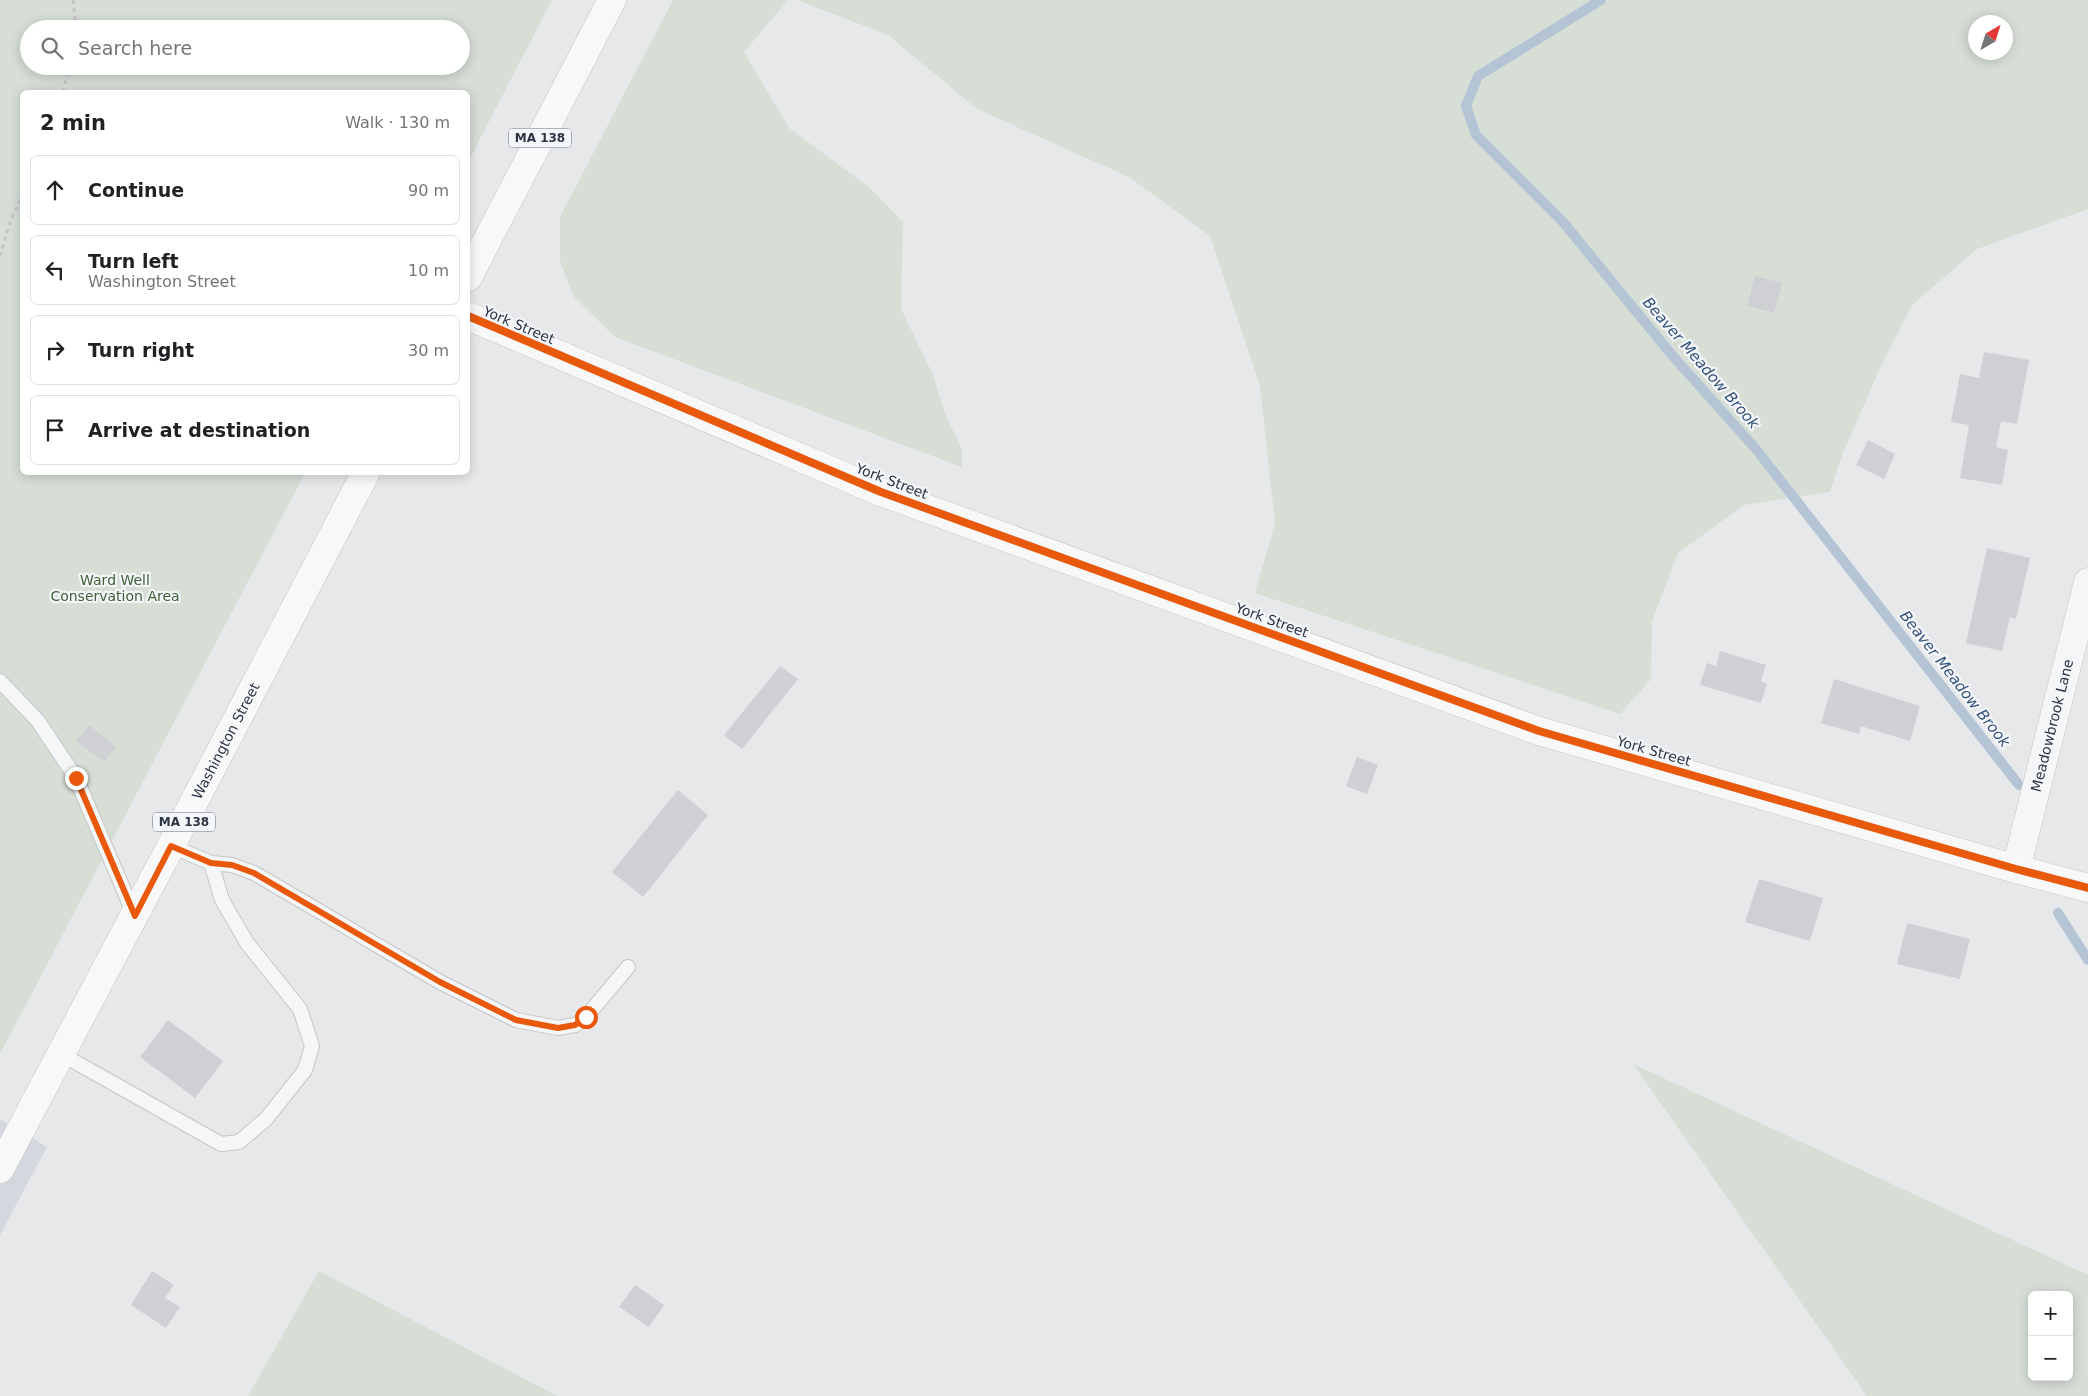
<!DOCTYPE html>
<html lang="en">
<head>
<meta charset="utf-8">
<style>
	:root { --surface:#fff; --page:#f6f6f6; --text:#202124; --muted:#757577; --line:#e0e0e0 }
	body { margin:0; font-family:"DejaVu Sans",sans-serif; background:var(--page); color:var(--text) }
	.controls { position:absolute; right:15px; bottom:15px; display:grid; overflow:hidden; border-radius:8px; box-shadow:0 2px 12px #0003 }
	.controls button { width:45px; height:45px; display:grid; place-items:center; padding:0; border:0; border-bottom:1px solid var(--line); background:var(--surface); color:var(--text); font:25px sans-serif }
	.compass { position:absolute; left:1968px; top:15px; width:45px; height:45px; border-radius:50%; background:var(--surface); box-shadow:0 2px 12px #0003; rotate:39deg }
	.stop { position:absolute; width:15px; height:15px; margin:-11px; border:4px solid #ea580c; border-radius:50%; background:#fff }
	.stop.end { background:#ea580c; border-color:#fff; box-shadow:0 1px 5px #0008 }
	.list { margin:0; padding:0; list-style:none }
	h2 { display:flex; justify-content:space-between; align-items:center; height:65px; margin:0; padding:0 20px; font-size:21px }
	h2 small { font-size:16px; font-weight:400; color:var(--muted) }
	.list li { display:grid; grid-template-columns:32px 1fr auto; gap:15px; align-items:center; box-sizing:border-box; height:70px; margin:0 10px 10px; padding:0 10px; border:1px solid var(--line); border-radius:8px }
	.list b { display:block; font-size:19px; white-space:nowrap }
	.list p { margin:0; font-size:16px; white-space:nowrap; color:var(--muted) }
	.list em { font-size:16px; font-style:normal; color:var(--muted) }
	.icon { flex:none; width:28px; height:28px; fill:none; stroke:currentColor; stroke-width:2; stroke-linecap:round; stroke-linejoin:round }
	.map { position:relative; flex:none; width:2088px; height:1396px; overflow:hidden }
	.search { position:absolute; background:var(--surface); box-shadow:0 2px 12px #0003; left:20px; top:20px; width:450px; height:55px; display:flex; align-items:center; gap:12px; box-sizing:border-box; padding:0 18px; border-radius:28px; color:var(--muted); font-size:19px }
	.panel { position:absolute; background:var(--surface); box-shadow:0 2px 12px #0003; left:20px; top:90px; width:450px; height:385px; border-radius:8px }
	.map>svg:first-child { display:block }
	.built { fill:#d4d7dd }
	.green { fill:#d6ded6; fill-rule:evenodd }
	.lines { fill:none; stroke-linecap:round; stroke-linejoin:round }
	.stream { stroke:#b4c4d5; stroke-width:10 }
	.building { fill:#ced0d3 }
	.lane-casing { stroke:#c4c6c8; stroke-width:16 }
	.street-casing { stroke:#c4c6c8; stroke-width:29 }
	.secondary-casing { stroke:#c4c6c8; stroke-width:29 }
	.primary-casing { stroke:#c2c5c8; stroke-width:29 }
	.path { stroke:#c5c6ca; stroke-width:3; stroke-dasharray:4 4; stroke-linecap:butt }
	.lane { stroke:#f5f6f7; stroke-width:14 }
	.street { stroke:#f5f6f7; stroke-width:28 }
	.secondary { stroke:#f8f8f8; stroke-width:28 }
	.primary { stroke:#f8f8f8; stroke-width:28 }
	.cycleway-casing { stroke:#f4f6f9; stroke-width:11 }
	.cycleway { stroke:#e8590c; stroke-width:8 }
	.route { stroke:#ea580c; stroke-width:6 }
	.labels { text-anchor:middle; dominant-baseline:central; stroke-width:4.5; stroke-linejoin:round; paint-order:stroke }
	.shield { fill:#f4f6f9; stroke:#676e7b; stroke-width:1 }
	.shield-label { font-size:12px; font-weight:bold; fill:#2b3445 }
	.street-label { font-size:14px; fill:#2b3445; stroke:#f4f6f9 }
	.park-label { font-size:14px; fill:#3f6138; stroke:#f4f6f9 }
	.water-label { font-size:15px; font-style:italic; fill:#34527a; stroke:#f4f6f9 }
</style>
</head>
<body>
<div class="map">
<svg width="2088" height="1396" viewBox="0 0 2088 1396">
	<rect width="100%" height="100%" fill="#e6e8ea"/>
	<path class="built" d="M0,1119l47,28 -47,88z"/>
	<path class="green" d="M0,0h552l-84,162v-70h-446v380l283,1 -305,581zM29,29h432v37h-432z
		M673,0h115l-44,52 45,76 81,60 33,34 -2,87 32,66 12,39 17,35v18l-347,-130 -41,-40 -14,-36v-44z
		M797,0h1291v209l-111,40 -65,56 -32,63 -38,87 -12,37 -86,13 -66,48 -26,68 -1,58 -31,35 -365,-121 20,-70 -15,-137 -50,-150 -81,-59 -152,-68 -89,-74zM1976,22h30v30h-30z
		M1633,1064l455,211v121h-221zM2032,1295h37v82h-37z
		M319,1271l238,125h-309z"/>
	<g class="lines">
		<path class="stream" d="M1601,0l-123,76 -12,30 10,29 87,87 108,132 84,94 264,337
			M2058,913l30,47"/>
	</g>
	<path class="building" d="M1755,276l27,7 -8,30 -27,-7z
		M1984,352l45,8 -12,64 -16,-3 -5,26 12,3 -6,35 -42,-7 9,-53 -18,-3 9,-48 19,4z
		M1868,440l27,14 -11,25 -28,-14z
		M1987,548l43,10 -14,61 -6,-2 -8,34 -36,-8z
		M1720,651l46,14 -5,16 6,3 -6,19 -61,-18 7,-22 9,3z
		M780,666l18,13 -56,70 -18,-14z
		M1834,679l86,27 -10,35 -49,-15 -2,8 -38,-11z
		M89,725l27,22 -12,15 -28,-21z
		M1357,757l21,8 -11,29 -21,-8z
		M678,790l30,25 -65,82 -31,-25z
		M1759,879l64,19 -13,43 -65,-19z
		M1907,923l63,16 -10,40 -63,-15z
		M168,1020l55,41 -28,37 -55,-41z
		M152,1271l22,14 -9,13 15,9 -14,21 -35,-23z
		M635,1285l29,20 -15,22 -30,-20z"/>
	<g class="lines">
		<g class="lane-casing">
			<path id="lane" d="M0,681l38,40 38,57 58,136
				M171,846l40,17 21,2 22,8 186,109 76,38 42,8 17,-3 11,-8 42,-50
				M61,1054l160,90 18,-2 27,-23 39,-49 7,-24 -12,-37 -53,-66 -25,-43 -11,-37"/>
		</g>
		<g class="street-casing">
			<g id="street">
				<path id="s1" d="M2016,869l72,-287"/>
			</g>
		</g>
		<g class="secondary-casing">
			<path id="secondary" d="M468,316l413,176 658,239 477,138 72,19"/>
		</g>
		<g class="primary-casing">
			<g id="primary">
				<path d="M468,277l144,-277"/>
				<path id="s2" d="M0,1169l171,-323 195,-374"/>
			</g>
		</g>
		<path class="path" d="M73,0l3,29
			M63,92l6,-26
			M0,256l11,-37 11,-22"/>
		<use href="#lane" class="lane"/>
		<use href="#street" class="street"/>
		<use href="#secondary" class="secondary"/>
		<use href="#primary" class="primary"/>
		<g class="cycleway-casing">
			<path id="cycleway" d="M468,316l413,176 658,239 477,138 72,19"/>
		</g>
		<use href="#cycleway" class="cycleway"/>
	</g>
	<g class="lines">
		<path class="route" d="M76,778l59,138 36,-70 40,17 21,2 22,8 186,109 76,38 42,8 17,-3 11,-8"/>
	</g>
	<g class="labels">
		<g class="shield">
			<rect x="509" y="128.5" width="62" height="19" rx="4"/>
			<rect x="153" y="812.5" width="62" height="19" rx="4"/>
		</g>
		<g class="shield-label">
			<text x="540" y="138">MA 138</text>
			<text x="184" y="822">MA 138</text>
		</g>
		<g class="street-label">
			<text transform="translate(519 325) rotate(23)">York Street</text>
			<text transform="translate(892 481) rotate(21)">York Street</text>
			<text transform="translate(1272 620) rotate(20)">York Street</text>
			<text stroke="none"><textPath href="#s1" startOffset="148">Meadowbrook Lane</textPath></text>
			<text stroke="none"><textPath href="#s2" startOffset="484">Washington Street</textPath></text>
			<text transform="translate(1654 751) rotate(16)">York Street</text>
		</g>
		<g class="park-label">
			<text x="115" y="580">Ward Well<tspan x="115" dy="16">Conservation Area</tspan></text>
		</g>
		<g class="water-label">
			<text transform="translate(1701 363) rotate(49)">Beaver Meadow Brook</text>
			<text transform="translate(1955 679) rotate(52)">Beaver Meadow Brook</text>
		</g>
	</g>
</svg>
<div class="controls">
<button>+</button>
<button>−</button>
</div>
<svg class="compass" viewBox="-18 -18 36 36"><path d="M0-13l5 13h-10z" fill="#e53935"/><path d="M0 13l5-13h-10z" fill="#757577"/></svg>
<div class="stop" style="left:586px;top:1017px"></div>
<div class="stop end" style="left:76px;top:778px"></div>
<div class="search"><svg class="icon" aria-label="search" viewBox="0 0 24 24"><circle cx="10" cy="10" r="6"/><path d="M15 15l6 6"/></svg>Search here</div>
<section class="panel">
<h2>2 min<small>Walk · 130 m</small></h2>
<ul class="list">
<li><svg class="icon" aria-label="ahead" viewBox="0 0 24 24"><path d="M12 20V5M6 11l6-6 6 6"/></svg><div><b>Continue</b></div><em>90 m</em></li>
<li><svg class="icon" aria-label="left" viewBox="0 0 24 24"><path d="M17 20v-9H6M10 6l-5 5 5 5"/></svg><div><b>Turn left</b><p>Washington Street</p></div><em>10 m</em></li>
<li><svg class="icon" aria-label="right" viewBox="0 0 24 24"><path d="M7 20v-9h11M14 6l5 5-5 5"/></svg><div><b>Turn right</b></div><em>30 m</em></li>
<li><svg class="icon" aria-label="arrive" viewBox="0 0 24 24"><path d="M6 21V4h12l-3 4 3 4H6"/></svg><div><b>Arrive at destination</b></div></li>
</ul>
</section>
</div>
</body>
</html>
